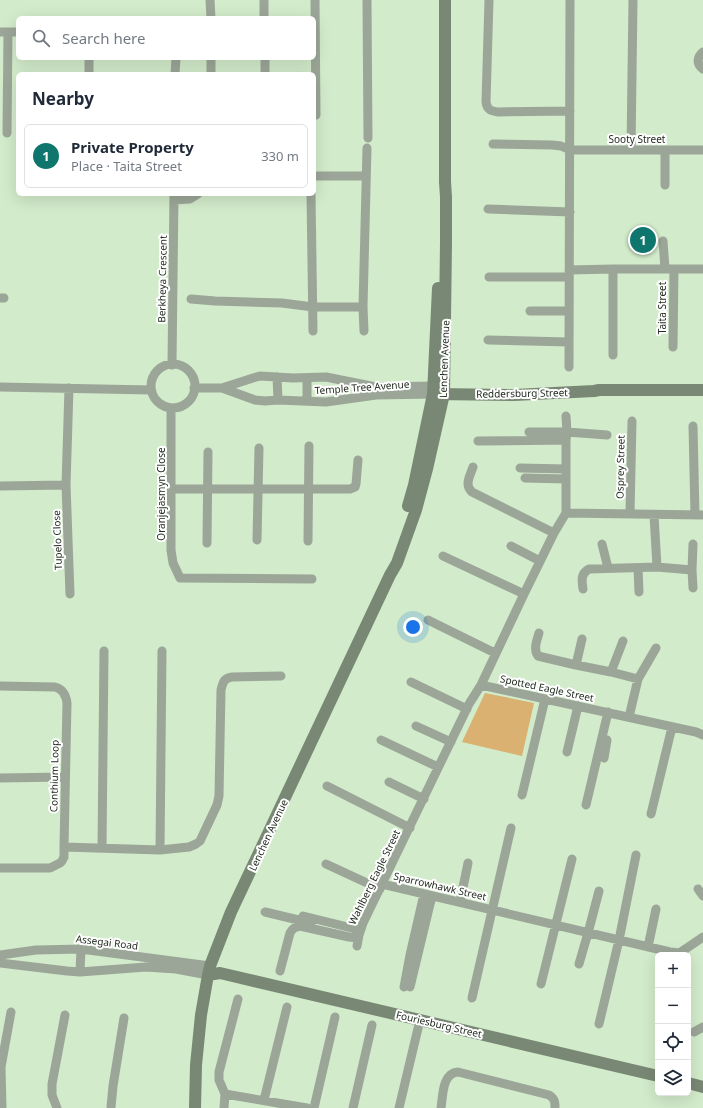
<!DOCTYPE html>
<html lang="en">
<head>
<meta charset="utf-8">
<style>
	:root { --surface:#fff; --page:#f6f6f7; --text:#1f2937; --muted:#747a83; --line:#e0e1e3; --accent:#0f766e }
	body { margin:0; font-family:"Noto Sans",sans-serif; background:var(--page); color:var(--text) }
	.controls { position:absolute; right:12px; bottom:12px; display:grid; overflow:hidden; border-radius:6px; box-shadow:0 4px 16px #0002 }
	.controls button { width:36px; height:36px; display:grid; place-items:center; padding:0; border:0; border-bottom:1px solid var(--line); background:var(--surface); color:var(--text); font:20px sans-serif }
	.you { position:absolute; left:413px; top:627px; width:14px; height:14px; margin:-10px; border:3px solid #fff; border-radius:50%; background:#1a73e8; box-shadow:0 0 0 6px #1a73e833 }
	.badge { display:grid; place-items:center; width:26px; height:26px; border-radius:50%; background:var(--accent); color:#fff; font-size:13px; font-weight:700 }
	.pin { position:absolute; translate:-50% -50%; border:2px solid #fff; box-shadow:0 1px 4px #0006 }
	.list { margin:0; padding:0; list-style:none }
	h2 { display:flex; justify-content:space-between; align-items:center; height:52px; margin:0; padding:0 16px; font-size:17px }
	h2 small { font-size:13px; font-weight:400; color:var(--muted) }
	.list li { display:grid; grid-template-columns:26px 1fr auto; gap:12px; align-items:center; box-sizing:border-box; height:64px; margin:0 8px 8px; padding:0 8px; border:1px solid var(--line); border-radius:6px }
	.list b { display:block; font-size:15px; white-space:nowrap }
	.list p { margin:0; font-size:13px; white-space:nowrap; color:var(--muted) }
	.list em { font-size:13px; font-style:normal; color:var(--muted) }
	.icon { flex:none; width:22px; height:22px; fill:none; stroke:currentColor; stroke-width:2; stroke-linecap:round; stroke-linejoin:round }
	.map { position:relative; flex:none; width:703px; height:1108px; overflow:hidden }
	.search { position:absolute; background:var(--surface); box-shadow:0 4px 16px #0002; left:16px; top:16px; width:300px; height:44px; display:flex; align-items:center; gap:10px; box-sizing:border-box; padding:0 14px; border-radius:6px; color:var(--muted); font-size:15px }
	.panel { position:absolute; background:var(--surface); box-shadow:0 4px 16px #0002; left:16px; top:72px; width:300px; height:124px; border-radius:6px }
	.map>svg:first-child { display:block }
	.green { fill:#dab170 }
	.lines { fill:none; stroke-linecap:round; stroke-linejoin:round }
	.street { stroke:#9ba698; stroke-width:9 }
	.secondary { stroke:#798874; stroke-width:12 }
	.labels { text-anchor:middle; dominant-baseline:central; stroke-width:4; stroke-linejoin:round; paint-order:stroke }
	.street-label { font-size:10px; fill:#222b1f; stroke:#fff }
</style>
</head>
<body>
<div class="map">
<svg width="703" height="1108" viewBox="0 0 703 1108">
	<rect width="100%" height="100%" fill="#d2ebca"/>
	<path class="green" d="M485,693l49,10 -12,53 -60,-14z"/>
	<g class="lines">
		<path class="street" d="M210,0l1,18
			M264,0v18
			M315,0l1,115
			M367,0l1,138
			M489,0l-3,102c1,8 5,9 12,10l72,-1
			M0,32h18
			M703,52c-6,5 -7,12 0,17
			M211,58v16
			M265,58v16
			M89,74v-16
			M175,74l1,-16
			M7,133l1,-101
			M493,144l59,1 9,1 9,4h133
			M631,150l2,-150
			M665,150v35
			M314,176h52
			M311,194l2,137
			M174,200l16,-1 8,-5
			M488,209l82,3
			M663,241l2,28
			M613,269v86
			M569,270l44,-1h90
			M489,277h80
			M0,298h4
			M191,299l24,2 67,2 31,4h50
			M530,311h39
			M364,331l-1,-24 4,-159
			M488,340l81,2
			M673,347l1,-78
			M151 386a22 22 0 1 1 44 0a22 22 0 1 1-44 0Z
			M172,365l2,-171
			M569,367l1,-367
			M277,377l1,23
			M307,378v23
			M0,387l151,3
			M69,388l-3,97 4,109
			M194,388h28l33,12 10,1 13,-1 48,2 50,-7 57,-1
			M222,388l31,-10 7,-2 33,2 33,-1 50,10 58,-1
			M171,408v142l2,13 7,15 132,1
			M693,426l2,89
			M529,432h38l40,3
			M478,441l88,-1
			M473,467c-3,9 -9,18 -1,25l82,41
			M520,468l46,1
			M525,478l41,1
			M0,486l66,-1
			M172,489h178l5,-2 1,-3 2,-24
			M566,513l137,2
			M630,514l2,-93
			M257,540l2,-92
			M308,541l1,-95
			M207,543l1,-91
			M602,544l6,24
			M511,546l29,15
			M443,556l81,38
			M657,567l35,3 1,18
			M638,568l1,24
			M692,570l1,-26
			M583,589c-1,-8 -3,-15 6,-20l68,-2 -3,-52
			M428,620l67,33
			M539,633c-2,7 -6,16 -1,23l38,9 35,7 27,7
			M576,665l6,-26
			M611,672l12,-31
			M411,682l56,27
			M481,685l215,47 7,3
			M0,686l55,1c8,2 11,8 12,16l-3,144v10l-2,4 -2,2 -10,5h-50
			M629,717l9,-38 18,-31
			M416,726l35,16
			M381,740l57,27
			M567,752l11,-46
			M604,758l3,-18
			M0,778l65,-1
			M389,782l35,17
			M327,786l83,42
			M522,795l23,-96
			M586,805l22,-93
			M651,814l21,-87
			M64,847l96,3 29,-3 7,-3 4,-3 17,-36 2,-9 2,-106c2,-8 3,-12 11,-13l49,-1
			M102,848l2,-197
			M160,850l2,-199
			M326,864l54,25
			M382,884l288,68 9,1 2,-1 22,-15
			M698,889l5,7
			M460,902l8,-39
			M265,912l46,11
			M303,916l57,14
			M357,946l2,-11 4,-12 106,-219 12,-19 43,-91 30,-61 12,-20v-73l1,-8 -1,-16
			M648,947l8,-38
			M0,955l36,-5 45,-1 129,17
			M0,963l67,8 13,1 66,-5 30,2 32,6
			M579,964l9,-31 11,-42
			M280,971l10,-38c3,-5 5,-6 10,-7l49,11 9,1
			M80,972l1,-23
			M541,984l31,-125
			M404,987l6,-32 14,-61
			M410,987l22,-91
			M472,998l39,-170
			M238,999l-19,73v8l6,14 82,14
			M599,1024l20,-84 17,-85
			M694,1032l9,-5
			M264,1100l23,-93
			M111,1107l2,-21 11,-68
			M2,1108l-1,-41 10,-55
			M57,1108l-5,-13v-11l13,-69
			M224,1108l1,-14
			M314,1108l21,-91
			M353,1108l19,-83
			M399,1108l21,-88
			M441,1108c2,-12 1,-35 17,-36l91,23c6,4 6,7 6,13"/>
		<path class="secondary" d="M436,394l78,1 80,-4 5,-1h104
			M408,506l6,-21 19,-91 5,-106
			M208,975l12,-2 438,103
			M688,1083l15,4
			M195,1108l1,-43 5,-50 7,-40 2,-9 21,-54 159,-337 7,-12 19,-53 11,-41 17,-75 2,-151v-46l-1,-15v-182"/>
	</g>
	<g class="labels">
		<g class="street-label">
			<text x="637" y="139">Sooty Street</text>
			<text transform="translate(162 279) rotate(-89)">Berkheya Crescent</text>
			<text transform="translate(662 308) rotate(-90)">Taita Street</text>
			<text transform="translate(444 359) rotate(-88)">Lenchen Avenue</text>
			<text transform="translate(362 387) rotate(-4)">Temple Tree Avenue</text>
			<text transform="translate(522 393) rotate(-1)">Reddersburg Street</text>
			<text transform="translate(620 467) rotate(-89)">Osprey Street</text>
			<text transform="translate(161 494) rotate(-90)">Oranjejasmyn Close</text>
			<text transform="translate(57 540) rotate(-92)">Tupelo Close</text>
			<text transform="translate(547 688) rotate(12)">Spotted Eagle Street</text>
			<text transform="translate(54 776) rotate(-89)">Conthium Loop</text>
			<text transform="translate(268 835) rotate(-65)">Lenchen Avenue</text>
			<text transform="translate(374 877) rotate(-64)">Wahlberg Eagle Street</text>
			<text transform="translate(440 886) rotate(13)">Sparrowhawk Street</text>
			<text transform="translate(107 942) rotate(7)">Assegai Road</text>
			<text transform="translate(439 1024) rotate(13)">Fouriesburg Street</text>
		</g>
	</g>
</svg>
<div class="controls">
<button>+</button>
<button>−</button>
<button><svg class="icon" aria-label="locate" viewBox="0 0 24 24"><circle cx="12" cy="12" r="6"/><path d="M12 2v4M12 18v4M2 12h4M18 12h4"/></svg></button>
<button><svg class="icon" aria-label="layers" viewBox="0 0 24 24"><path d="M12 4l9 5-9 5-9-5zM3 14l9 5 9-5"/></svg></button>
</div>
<div class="you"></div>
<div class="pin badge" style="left:643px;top:240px">1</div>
<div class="search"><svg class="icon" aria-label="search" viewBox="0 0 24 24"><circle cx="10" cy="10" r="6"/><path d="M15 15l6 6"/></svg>Search here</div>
<section class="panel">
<h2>Nearby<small></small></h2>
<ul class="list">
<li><span class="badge">1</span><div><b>Private Property</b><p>Place · Taita Street</p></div><em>330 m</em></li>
</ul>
</section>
</div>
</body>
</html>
